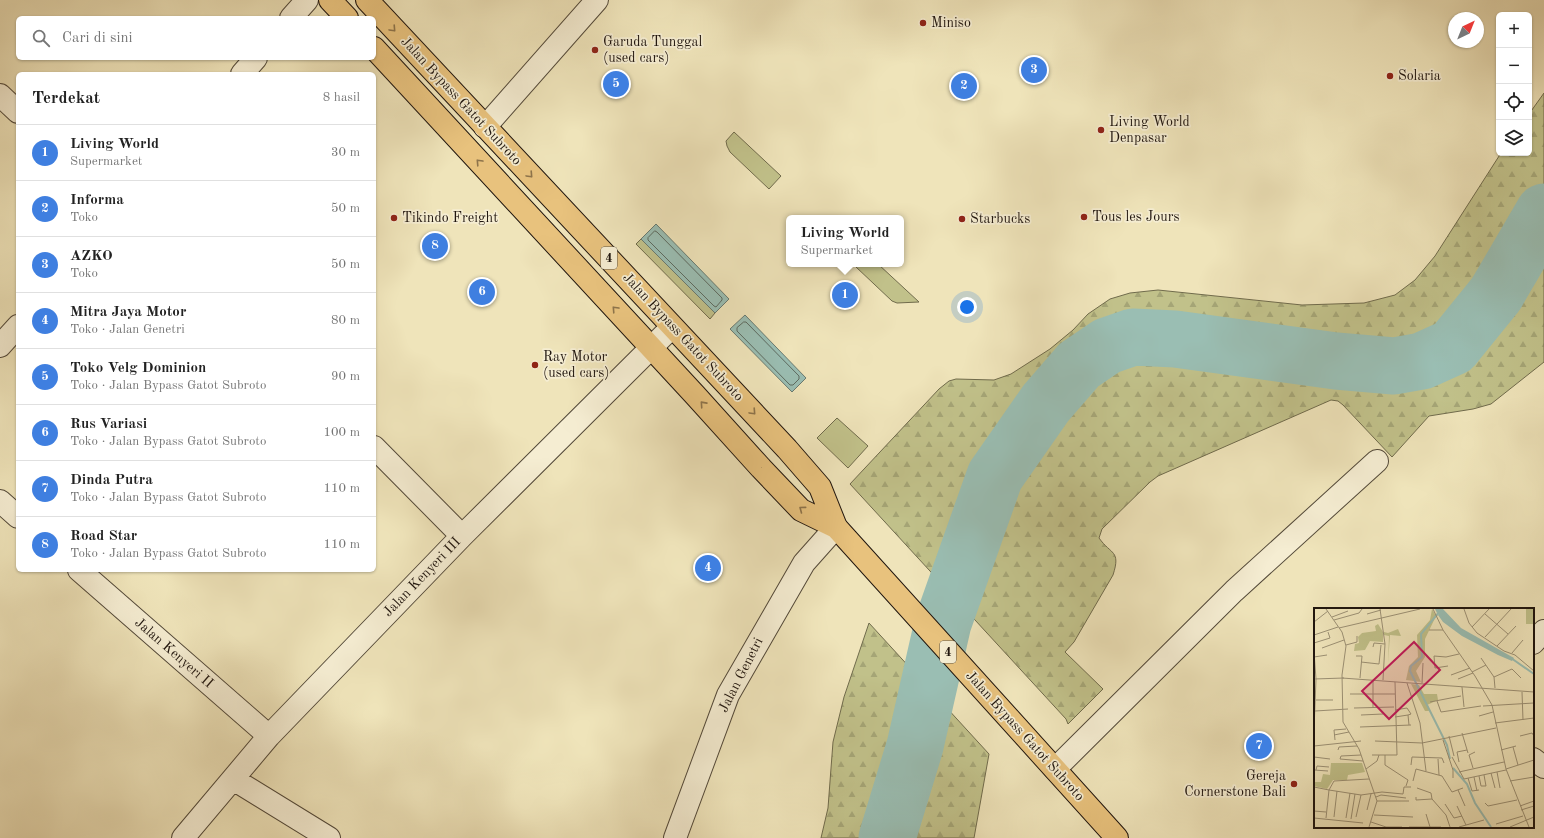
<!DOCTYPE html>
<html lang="id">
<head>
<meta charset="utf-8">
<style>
	:root { --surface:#fff; --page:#f6f6f6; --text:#222; --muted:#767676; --line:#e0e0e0; --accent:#1a73e8 }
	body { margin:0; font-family:"Old Standard TT",serif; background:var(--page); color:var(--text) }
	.controls { position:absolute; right:12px; top:12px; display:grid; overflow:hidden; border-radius:6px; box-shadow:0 1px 3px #0004 }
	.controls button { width:36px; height:36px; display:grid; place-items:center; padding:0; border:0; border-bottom:1px solid var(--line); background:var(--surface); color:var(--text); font:20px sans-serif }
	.compass { position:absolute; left:1448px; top:12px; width:36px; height:36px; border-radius:50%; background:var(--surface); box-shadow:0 1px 3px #0004; rotate:43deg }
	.you { position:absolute; left:967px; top:307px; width:14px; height:14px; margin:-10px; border:3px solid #fff; border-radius:50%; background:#1a73e8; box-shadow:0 0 0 6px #1a73e833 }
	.badge { display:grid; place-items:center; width:26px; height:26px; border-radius:50%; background:var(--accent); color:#fff; font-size:13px; font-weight:700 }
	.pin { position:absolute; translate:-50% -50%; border:2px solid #fff; box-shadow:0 1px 4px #0006 }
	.popup { position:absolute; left:786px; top:215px; width:118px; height:52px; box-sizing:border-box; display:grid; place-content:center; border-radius:6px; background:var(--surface); filter:drop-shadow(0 1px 3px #0005); font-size:13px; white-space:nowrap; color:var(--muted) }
	.popup b { font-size:15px; color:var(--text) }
	.popup::after { content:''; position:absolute; left:50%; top:100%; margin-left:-8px; border:8px solid transparent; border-top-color:var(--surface) }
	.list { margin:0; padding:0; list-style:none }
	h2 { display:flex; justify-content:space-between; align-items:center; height:52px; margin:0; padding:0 16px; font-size:17px }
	h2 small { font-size:13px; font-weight:400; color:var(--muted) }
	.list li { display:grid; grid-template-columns:26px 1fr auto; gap:12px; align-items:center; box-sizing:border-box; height:56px; padding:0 16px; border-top:1px solid var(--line) }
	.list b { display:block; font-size:15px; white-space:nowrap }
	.list p { margin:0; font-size:13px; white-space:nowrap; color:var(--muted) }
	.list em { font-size:13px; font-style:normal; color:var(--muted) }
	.icon { flex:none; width:22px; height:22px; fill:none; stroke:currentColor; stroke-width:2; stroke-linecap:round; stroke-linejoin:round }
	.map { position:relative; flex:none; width:1544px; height:838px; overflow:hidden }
	.search { position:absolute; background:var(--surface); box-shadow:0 1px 3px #0004; left:16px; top:16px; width:360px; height:44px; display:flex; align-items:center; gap:10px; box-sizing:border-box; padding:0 14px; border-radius:6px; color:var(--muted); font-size:15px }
	.panel { position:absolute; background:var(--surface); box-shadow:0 1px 3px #0004; left:16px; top:72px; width:360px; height:500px; border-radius:6px }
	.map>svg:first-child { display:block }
	.grass { fill:#c1c18a; stroke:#706b4c }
	.forest { fill:url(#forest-firs); stroke:#706b4c }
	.water { fill:#9abeb3; stroke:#697a71 }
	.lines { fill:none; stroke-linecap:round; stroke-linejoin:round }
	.shore { stroke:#5c6a60; stroke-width:1 }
	.river { stroke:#9abeb3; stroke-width:57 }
	.street-casing { stroke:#534939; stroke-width:24 }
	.highway-casing { stroke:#1f150e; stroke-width:24 }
	.street { stroke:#f5edd2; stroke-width:22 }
	.highway { stroke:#e8c27d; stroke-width:22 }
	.oneway { stroke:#8e744b }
	.poi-dot { fill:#8f2418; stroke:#f5edd2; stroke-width:1.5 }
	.labels { text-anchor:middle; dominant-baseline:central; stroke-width:3.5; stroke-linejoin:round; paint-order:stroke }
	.shield { fill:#f5edd2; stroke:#5f5649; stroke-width:1 }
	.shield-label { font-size:13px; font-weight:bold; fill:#1f150e }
	.poi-label { font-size:14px; fill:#1f150e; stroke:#f5edd2; text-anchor:start }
	.street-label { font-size:14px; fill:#1f150e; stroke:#f5edd2 }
	.inset-river { fill:none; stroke:#9abeb3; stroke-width:2 }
	.inset-road { fill:none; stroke:#9c9175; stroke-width:1 }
	.view { fill:#c2185b; fill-opacity:0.15; stroke:#c2185b; stroke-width:2 }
	.inset-edge { fill:none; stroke:#1f150e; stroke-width:2 }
</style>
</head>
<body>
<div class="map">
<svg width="1544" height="838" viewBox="0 0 1544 838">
	<defs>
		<pattern id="forest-firs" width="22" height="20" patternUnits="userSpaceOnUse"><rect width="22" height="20" fill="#c1c18a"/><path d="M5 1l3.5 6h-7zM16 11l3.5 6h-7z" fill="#a5a576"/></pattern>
	</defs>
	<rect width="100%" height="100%" fill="#efe4ba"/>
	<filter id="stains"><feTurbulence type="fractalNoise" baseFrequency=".005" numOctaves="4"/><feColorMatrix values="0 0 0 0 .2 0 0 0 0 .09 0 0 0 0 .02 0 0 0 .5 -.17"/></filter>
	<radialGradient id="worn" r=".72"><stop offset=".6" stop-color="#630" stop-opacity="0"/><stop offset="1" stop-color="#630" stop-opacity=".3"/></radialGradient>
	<path class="grass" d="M734,132l47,44 -12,13 -39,-37 -3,-6 -1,-5z
		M641,239l74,74 -5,6 -74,-75z
		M859,264h19l41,38 -22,1 -5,-2 -36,-34z
		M837,418l31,28 -20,22 -31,-30z"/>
	<path class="forest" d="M1544,93v269l-53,42 -18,5 -44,7 -37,41 -49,-52 -5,-4 -7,-1 -173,76 -8,6 -48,47 -3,9c12,17 22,12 14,37l-39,67 -9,10 38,37 -35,35 -2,-5 -216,-235 89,-95 10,-8 7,-2 38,1 17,-6 39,-25 23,-19 15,-16 22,-15 20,-6 28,-3 144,15 62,-2 31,-8 20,-15 20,-24 66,-103h28v-39z
		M869,623l120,131 -15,84h-153l7,-30 5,-66 11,-45z"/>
	<path class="water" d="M656,224l73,75 -14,14 -74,-74z
		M745,315l61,63 -14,14 -62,-63z"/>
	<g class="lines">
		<path class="shore" d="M655,231l2,1 65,66v2l-6,7 -2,-1 -66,-66v-2z
			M744,322h2l53,54v3l-6,6h-3l-53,-54v-3z"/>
		<path class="river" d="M887,838l28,-92 28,-123 52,-147 51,-73 33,-38 28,-19 26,-9 42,2 161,22 58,5 28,-5 31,-14 43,-53 48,-82"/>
		<g class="street-casing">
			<path id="street" d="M291,18l16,-18
				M242,74l14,-16
				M0,95l18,17
				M485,127l112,-127
				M0,346l18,-20
				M374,447l88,89
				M0,501l18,16
				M79,570l190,166
				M1533,643l11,-12
				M1533,759l11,8
				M1055,769l179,-178 143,-130
				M233,779l96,59
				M183,838l86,-102 193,-200 210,-209
				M675,838l53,-143 76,-132 32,-36"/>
		</g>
		<g class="highway-casing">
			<path id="highway" d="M330,0l17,18
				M367,0l420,449 33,38 16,40
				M374,48l321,347 66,73 40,42 35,17 281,311"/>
		</g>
		<use href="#street" class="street"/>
		<use href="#highway" class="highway"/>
	</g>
	<defs><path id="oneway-chevron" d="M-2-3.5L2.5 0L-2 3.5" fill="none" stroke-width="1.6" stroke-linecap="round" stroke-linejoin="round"/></defs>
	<g class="oneway">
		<use href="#oneway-chevron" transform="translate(393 29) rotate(47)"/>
		<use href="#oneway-chevron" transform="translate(479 162) rotate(-133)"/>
		<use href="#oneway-chevron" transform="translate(530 175) rotate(47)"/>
		<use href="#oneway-chevron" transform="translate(615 309) rotate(-133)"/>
		<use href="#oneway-chevron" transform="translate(703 404) rotate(-132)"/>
		<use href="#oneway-chevron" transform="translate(753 412) rotate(47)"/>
		<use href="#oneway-chevron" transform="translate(802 509) rotate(-143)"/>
	</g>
	<g class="poi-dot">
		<circle cx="923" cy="23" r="4"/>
		<circle cx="595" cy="50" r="4"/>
		<circle cx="1390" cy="76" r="4"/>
		<circle cx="1101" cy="130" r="4"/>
		<circle cx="1084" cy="217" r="4"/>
		<circle cx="394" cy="218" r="4"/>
		<circle cx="962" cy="219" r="4"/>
		<circle cx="535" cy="365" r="4"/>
		<circle cx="1294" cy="784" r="4"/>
	</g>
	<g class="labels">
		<g class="shield">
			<rect x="601" y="247" width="16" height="22" rx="3"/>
			<rect x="940" y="641" width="16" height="22" rx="3"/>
		</g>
		<g class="shield-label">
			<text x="609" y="258">4</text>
			<text x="948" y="652">4</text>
		</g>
		<g class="poi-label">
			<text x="931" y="23">Miniso</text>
			<text x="603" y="42">Garuda Tunggal<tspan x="603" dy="16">(used cars)</tspan></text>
			<text x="1398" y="76">Solaria</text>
			<text x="1109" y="122">Living World<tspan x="1109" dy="16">Denpasar</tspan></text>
			<text x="1092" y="217">Tous les Jours</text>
			<text x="402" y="218">Tikindo Freight</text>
			<text x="970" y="219">Starbucks</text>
			<text x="543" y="357">Ray Motor<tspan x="543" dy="16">(used cars)</tspan></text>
			<text x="1286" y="776" text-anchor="end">Gereja<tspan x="1286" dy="16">Cornerstone Bali</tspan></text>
		</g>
		<g class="street-label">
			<text transform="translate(461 101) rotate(47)">Jalan Bypass Gatot Subroto</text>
			<text transform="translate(683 337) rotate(47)">Jalan Bypass Gatot Subroto</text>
			<text transform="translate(422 577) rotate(-46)">Jalan Kenyeri III</text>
			<text transform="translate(174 653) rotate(41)">Jalan Kenyeri II</text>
			<text transform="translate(741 675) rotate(-63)">Jalan Genetri</text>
			<text transform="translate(1025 736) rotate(48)">Jalan Bypass Gatot Subroto</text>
		</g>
	</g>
	<g transform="translate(1314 608)">
		<rect width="220" height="220" fill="#efe4ba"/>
		<path d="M212,1h8v15h-8zM84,21l3,7 -11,-1 -2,28 1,-27 -5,-1v-3l4,1zM17,155h31l3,9 -17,3 -1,5h-14l-6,9 -13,-3v-4h7l2,-8 7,1z" fill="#c1c18a"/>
		<path d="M118,1l4,7 -11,23v18l-9,14 5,11 -15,-2 3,-14 9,-9 -1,-22 13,-15zM64,16l5,8v10l-13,-1 -5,9 -11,1 1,-7 4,-1 -1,-6 4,-4 14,-2 -1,-5zM97,76l8,1 5,9h13l1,6 -11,5 2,6h-4z" fill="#c1c18a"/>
		<path d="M121,1h8l18,19 53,30 -2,3 -14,-6 -36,-19 -19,-14 -5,-7 2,-3 -3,1z" fill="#9abeb3"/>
		<path class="inset-river" d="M126,3l-19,23 1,23 -11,9 -1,5 37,74 3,14M197,50l23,16M139,160l14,16 8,19 16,24"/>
		<path class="inset-road" d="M12,1l16,23 4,14 -4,29 1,47 16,27 18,52 -8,26M119,1l10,21 32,46 17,29 14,64 23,58M150,1l5,14 8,10 27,18 11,4 19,16M53,6l14,-4M171,6l23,20M18,9l16,-6M20,12l25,-7 3,-4M0,14l14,-11M158,19l17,-18M25,20l81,-19M115,22h14M0,27l24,-8M171,29l26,-28M0,35l16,-5 -2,-6M32,37l11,-3v-6M183,38l19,-20M59,39l1,-4 11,1 -5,-35M8,40l22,-8M0,44l2,27 -2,51M198,45l11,-13M42,48h6l-2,22M0,49l13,-2M167,50l13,19 1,11M47,54l18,2 2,-19M134,58l-13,2 -1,-12 12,1 13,-3M158,64l14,-7M137,67l19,-7M180,69l18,-8 9,9M28,70l192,14M0,71l30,-1M144,71l15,-6M69,72l2,-36M59,73v27M93,75l13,40 6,48M108,75l1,-20M148,79l2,20M208,84l1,28M36,86h45M2,92h17M123,93l4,11 40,-6M116,94l31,-6M169,98l51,-3M40,100l40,-1M81,102l12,-2 4,6 -3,1 1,10M1,103l33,-2M47,107l22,-1M165,108l14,-4M81,109l13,-2M181,115l39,-5M46,119l51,-2M148,125l6,20M20,127l15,-3M135,128l5,20M206,128l12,-3 2,3M21,132l-1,-10 12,-1M129,132l10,30v8M61,133l47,2 74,-15M0,138l47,-5M199,139l5,18M24,142l1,-3 18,-1M187,142l15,-4M47,147l-20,1 -1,3 23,2M58,147h25l-2,-73M71,147v10l23,15 -2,6M0,149l16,2M138,149l12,22 42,-9M124,151l1,16M145,154l-2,-10 10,-2M97,157l1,-8 30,1 2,5M159,160l-4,-13 6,-3M52,161l11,-8 2,-6M192,161l28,-9M0,162l14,1M2,162l1,-4 12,1M145,164l45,-10M183,164l3,16M177,165l4,15M165,168l2,10h5l-2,-11M160,169l3,14M154,170l4,13 7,-1M99,173l3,-12 26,7 10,16 11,-4M196,173l24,-4M0,179l15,3 5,-9 35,-2M103,180l14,5 1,6 14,16 4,12M144,182l7,16M62,189l5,-2 25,3M102,189v3l16,-1M63,193h32M171,195l3,3 29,-6M131,196l9,14 8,-2M143,198l9,19M206,198l14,-5M53,202l4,-16M207,202l13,-4M0,203l12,1M112,206l4,13M60,207l39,2M20,209l3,-26M42,209l5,-22M0,210l49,5M12,210l3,-28 32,5 21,-3 21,2 1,-7h7M32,210l4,-25M37,211l4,-25M57,214l15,5h16M182,216l27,-8M95,219h32M145,219l25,-7M196,219l24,-10"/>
		<path class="view" d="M100,34l26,28 -51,49 -27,-28z"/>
		<rect width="220" height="220" class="inset-edge"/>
	</g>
	<rect width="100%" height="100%" filter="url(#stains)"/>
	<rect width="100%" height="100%" fill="url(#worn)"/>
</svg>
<div class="controls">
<button>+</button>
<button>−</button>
<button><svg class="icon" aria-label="locate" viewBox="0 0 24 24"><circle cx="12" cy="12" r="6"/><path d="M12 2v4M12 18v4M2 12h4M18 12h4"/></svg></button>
<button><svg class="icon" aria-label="layers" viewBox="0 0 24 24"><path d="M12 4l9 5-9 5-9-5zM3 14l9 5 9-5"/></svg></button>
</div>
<svg class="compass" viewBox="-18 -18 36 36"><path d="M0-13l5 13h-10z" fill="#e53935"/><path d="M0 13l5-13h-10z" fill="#767676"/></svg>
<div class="you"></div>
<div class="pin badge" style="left:845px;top:295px;background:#3f7fe0">1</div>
<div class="popup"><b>Living World</b>Supermarket</div>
<div class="pin badge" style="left:964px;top:86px;background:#3f7fe0">2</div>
<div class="pin badge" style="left:1034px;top:70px;background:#3f7fe0">3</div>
<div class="pin badge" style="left:708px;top:568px;background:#3f7fe0">4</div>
<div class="pin badge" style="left:616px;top:84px;background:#3f7fe0">5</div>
<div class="pin badge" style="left:482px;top:292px;background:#3f7fe0">6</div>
<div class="pin badge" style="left:1259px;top:746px;background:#3f7fe0">7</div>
<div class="pin badge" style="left:435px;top:246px;background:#3f7fe0">8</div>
<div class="search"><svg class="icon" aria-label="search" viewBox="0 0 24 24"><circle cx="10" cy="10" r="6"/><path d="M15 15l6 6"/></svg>Cari di sini</div>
<section class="panel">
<h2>Terdekat<small>8 hasil</small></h2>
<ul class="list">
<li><span class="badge" style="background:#3f7fe0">1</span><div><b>Living World</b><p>Supermarket</p></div><em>30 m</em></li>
<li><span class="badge" style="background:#3f7fe0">2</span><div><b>Informa</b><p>Toko</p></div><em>50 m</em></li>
<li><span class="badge" style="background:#3f7fe0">3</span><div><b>AZKO</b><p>Toko</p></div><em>50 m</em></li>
<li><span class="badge" style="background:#3f7fe0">4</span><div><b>Mitra Jaya Motor</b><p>Toko · Jalan Genetri</p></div><em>80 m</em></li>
<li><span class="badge" style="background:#3f7fe0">5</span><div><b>Toko Velg Dominion</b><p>Toko · Jalan Bypass Gatot Subroto</p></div><em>90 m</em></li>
<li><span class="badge" style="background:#3f7fe0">6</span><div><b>Rus Variasi</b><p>Toko · Jalan Bypass Gatot Subroto</p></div><em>100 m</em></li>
<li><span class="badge" style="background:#3f7fe0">7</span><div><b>Dinda Putra</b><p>Toko · Jalan Bypass Gatot Subroto</p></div><em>110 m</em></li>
<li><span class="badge" style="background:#3f7fe0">8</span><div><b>Road Star</b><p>Toko · Jalan Bypass Gatot Subroto</p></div><em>110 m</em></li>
</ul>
</section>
</div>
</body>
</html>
